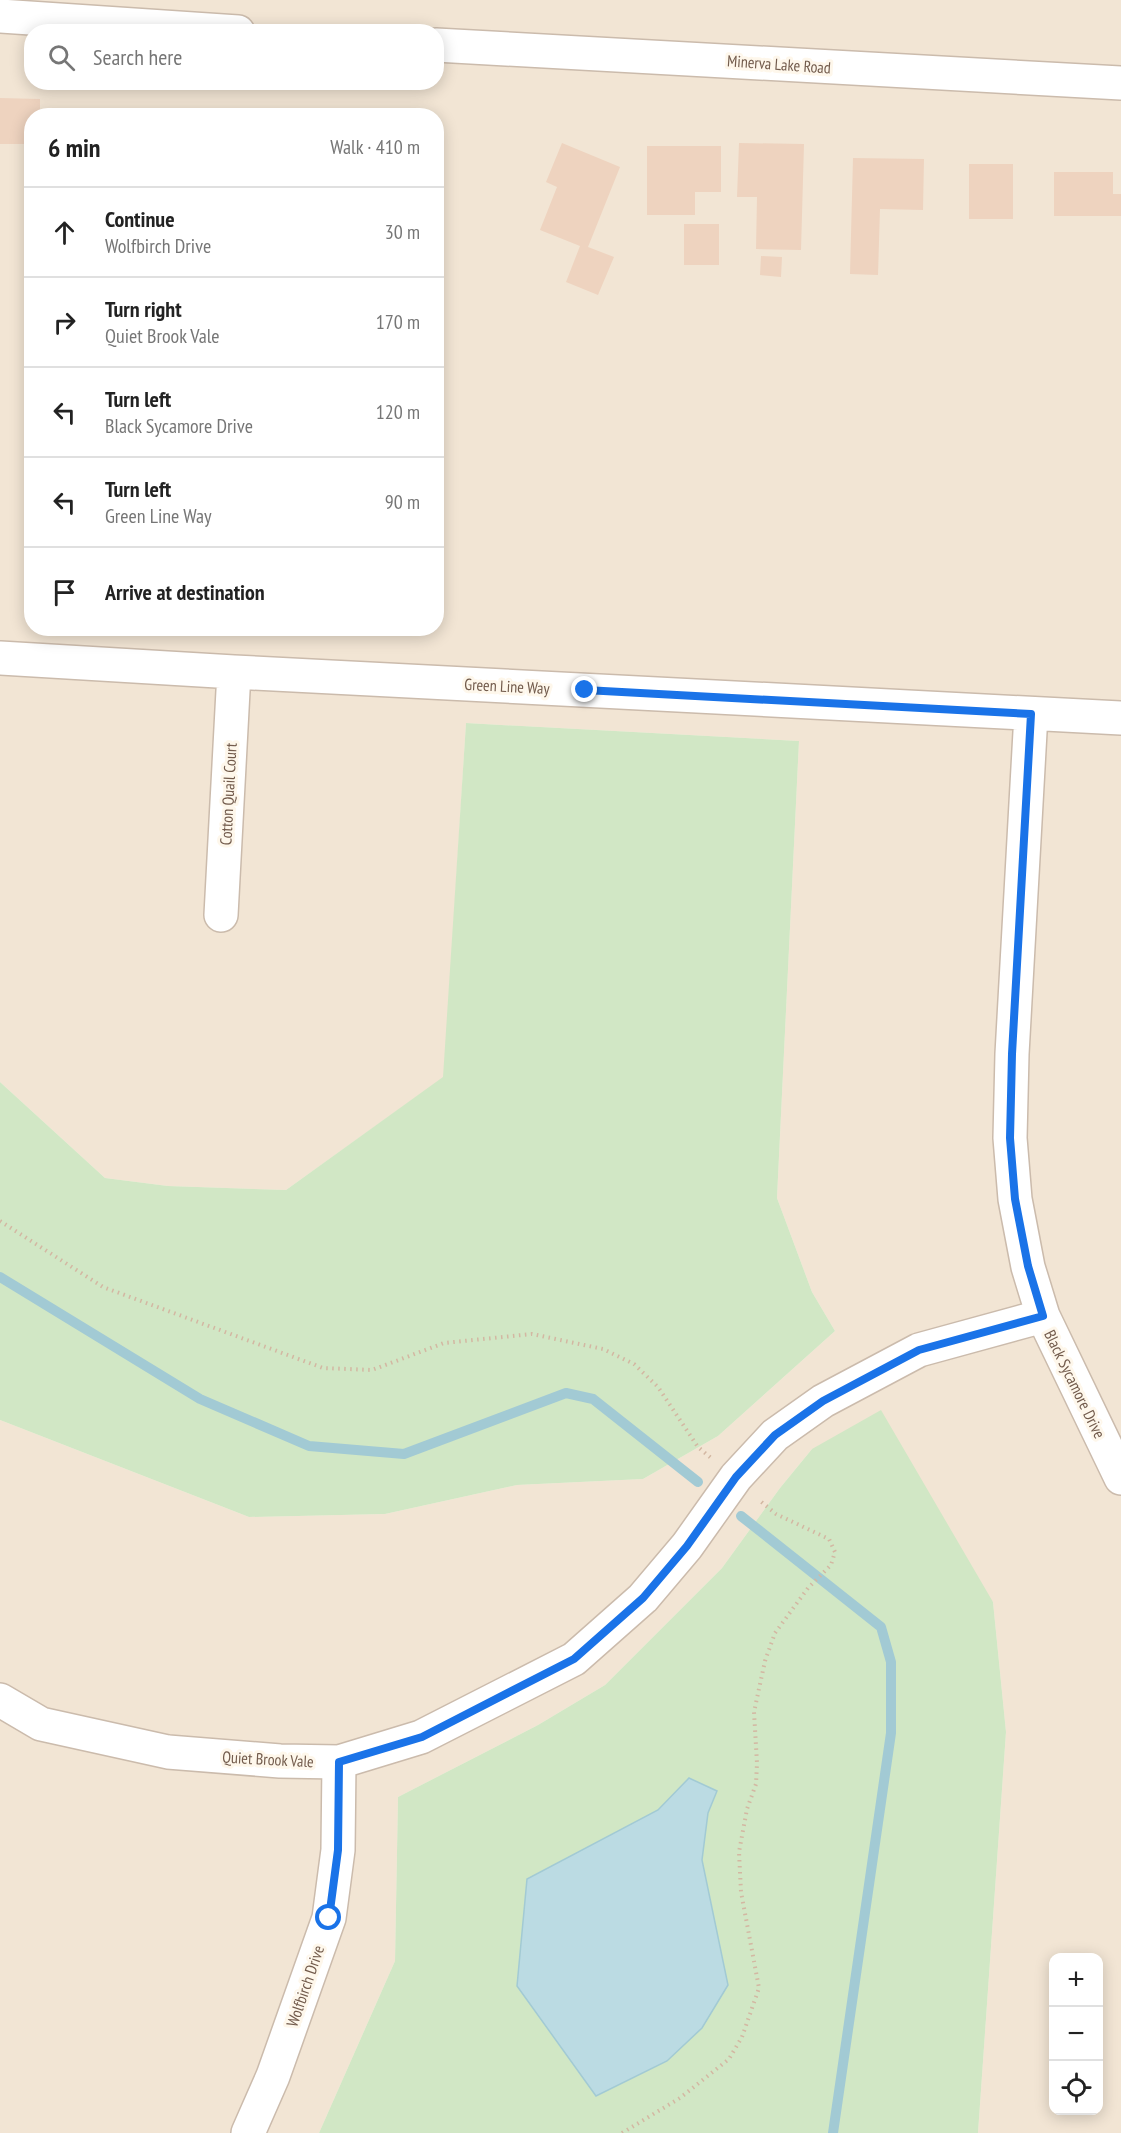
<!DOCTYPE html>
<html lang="en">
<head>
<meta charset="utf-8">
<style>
	:root { --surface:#fff; --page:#f6f6f6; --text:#222; --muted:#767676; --line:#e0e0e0 }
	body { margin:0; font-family:"PT Sans Narrow",sans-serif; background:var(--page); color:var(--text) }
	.controls { position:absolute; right:18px; bottom:18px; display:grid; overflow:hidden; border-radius:12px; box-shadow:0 3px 15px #0003 }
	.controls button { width:54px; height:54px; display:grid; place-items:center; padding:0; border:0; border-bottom:2px solid var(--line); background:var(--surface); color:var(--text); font:30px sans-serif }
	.stop { position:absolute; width:18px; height:18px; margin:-14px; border:4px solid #1a73e8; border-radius:50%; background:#fff }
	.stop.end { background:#1a73e8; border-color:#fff; box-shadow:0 2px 6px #0008 }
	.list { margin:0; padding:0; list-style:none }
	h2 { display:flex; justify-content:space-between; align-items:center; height:78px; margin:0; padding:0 24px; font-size:26px }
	h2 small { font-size:20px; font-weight:400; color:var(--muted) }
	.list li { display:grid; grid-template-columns:39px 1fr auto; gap:18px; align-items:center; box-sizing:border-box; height:90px; padding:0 24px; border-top:2px solid var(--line) }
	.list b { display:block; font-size:22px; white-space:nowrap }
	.list p { margin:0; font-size:20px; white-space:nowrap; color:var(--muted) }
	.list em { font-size:20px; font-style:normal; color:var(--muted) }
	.icon { flex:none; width:33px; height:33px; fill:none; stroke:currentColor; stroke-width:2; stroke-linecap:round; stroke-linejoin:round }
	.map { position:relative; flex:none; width:1121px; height:2133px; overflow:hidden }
	.search { position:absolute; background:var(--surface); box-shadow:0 3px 15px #0003; left:24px; top:24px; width:420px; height:66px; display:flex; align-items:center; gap:15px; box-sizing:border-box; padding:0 21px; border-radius:24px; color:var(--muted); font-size:22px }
	.panel { position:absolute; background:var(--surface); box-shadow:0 3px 15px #0003; left:24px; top:108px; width:420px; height:528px; border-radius:24px }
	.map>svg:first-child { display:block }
	.residential { fill:#f2e5d4; fill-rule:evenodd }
	.green { fill:#d1e7c5 }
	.water { fill:#bbdbe3; stroke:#a2cad4; stroke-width:1.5 }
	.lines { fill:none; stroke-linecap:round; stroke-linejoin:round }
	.stream { stroke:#a2cad4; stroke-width:10 }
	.building { fill:#eed3bf }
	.minor-casing { stroke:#cbbbac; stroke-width:36 }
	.path { stroke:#d3b7a2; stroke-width:4; stroke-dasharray:1.5 4.5; stroke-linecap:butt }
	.minor { stroke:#fff; stroke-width:33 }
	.route { stroke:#1a73e8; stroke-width:8 }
	.labels { text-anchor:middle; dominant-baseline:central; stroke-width:6; stroke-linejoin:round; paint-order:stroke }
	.street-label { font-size:16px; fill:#725b4c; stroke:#fef7eb }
</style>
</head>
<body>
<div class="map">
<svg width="1121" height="2133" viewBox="0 0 1121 2133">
	<rect width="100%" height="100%" fill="#fbf3e5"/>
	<path class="residential" d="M0,0h1121v2133h-143l28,-401 -13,-130 -181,-153 -32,39 -58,80 -117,117 -67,40 -140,72 -3,164 -76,172h-319v-713l249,97 136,-3 132,-29 126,-6 75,-43 117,-105 -23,-39 -35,-94 22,-457 -333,-18 -22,354 -158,113 -118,-4 -63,-8 -105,-96zM32,32h404v50h-404zM32,116h404v512h-404zM1054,1958h44v152h-44z"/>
	<path class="green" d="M466,723l333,18 -22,457 35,94 23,39 -117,105 -75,43 -126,6 -132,29 -136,3 -249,-97v-338l105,96 63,8 118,4 157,-113z
		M881,1410l112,192 13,130 -28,401h-659l76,-172 3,-164 140,-72 67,-40 117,-117 58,-80 32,-39z"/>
	<path class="water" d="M689,1778l28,13 -9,22 -6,47 26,125 -26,43 -35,33 -71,35 -79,-110 10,-107 131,-69z"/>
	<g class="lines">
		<path class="stream" d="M0,1277l200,122 109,47 95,8 162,-61 27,6 105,83
			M741,1516l140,111 10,35v71l-58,400"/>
	</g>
	<path class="building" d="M0,98l40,1v17h-8v28h-32z
		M68,110h87v6h-87z
		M562,143l58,24 -32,80 26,10 -16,38 -32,-13 14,-36 -40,-16 17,-43 -11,-5z
		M739,143l65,1 -3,106 -45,-1 1,-52h-20z
		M647,146h74v46h-26v23h-48z
		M853,158l71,1 -1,51 -43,-1 -2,66 -28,-1z
		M969,164h44v55h-44z
		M1054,172h59v22h8v22h-67z
		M684,224h35v41h-35z
		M761,256l21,1 -1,20 -21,-2z"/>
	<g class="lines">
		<g class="minor-casing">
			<path id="minor" d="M0,16l238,16
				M436,45l685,38
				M0,658l234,14 887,46
				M1031,714l-19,340 -2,84 5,61 13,68 15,49 78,162
				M221,915l13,-243
				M0,1700l41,24 127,28 112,9 59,1 82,-25 153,-78 69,-61 44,-52 49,-69 39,-42 48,-34 96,-51 124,-34
				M248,2133l25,-57 56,-158 9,-68 1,-88"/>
		</g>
		<path class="path" d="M0,1221l103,66 220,81 49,2 72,-27 88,-9 71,15 31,15 24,23 40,60 13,11
			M622,2133l58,-35 49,-39 13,-22 17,-49 -18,-96 -2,-40 8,-43 9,-25 1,-21 -3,-51 11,-51 10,-28 33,-45 23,-23 4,-13 -6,-13 -53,-25 -17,-14"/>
		<use href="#minor" class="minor"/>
	</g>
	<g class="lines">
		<path class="route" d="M329,1918l9,-68 1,-88 83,-25 152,-78 69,-61 44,-52 49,-69 39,-42 48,-34 96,-51 124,-34 -15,-50 -13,-67 -5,-61 2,-84 19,-340 -446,-24"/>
	</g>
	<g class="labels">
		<g class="street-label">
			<text transform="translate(779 64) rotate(4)">Minerva Lake Road</text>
			<text transform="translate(507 686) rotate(3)">Green Line Way</text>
			<text transform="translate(228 794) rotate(-87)">Cotton Quail Court</text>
			<text transform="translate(1075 1384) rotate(64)">Black Sycamore Drive</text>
			<text transform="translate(268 1759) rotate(3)">Quiet Brook Vale</text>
			<text transform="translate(305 1986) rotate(-71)">Wolfbirch Drive</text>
		</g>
	</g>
</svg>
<div class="controls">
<button>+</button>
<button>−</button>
<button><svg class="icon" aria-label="locate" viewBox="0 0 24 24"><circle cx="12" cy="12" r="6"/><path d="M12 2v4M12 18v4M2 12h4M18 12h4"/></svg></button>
</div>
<div class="stop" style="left:329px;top:1918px"></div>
<div class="stop end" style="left:585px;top:690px"></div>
<div class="search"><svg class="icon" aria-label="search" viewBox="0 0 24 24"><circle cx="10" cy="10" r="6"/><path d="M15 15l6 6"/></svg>Search here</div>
<section class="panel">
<h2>6 min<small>Walk · 410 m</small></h2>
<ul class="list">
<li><svg class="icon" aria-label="ahead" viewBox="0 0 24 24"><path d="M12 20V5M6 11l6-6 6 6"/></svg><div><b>Continue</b><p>Wolfbirch Drive</p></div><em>30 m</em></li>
<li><svg class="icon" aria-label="right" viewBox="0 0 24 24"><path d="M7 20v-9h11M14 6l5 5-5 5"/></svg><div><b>Turn right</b><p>Quiet Brook Vale</p></div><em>170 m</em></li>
<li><svg class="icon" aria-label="left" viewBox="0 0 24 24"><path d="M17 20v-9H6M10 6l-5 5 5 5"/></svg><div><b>Turn left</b><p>Black Sycamore Drive</p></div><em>120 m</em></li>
<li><svg class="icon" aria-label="left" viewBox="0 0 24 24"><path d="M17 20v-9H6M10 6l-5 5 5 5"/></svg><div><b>Turn left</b><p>Green Line Way</p></div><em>90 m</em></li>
<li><svg class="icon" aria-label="arrive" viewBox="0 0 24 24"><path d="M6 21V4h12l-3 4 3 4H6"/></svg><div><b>Arrive at destination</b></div></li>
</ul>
</section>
</div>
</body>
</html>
